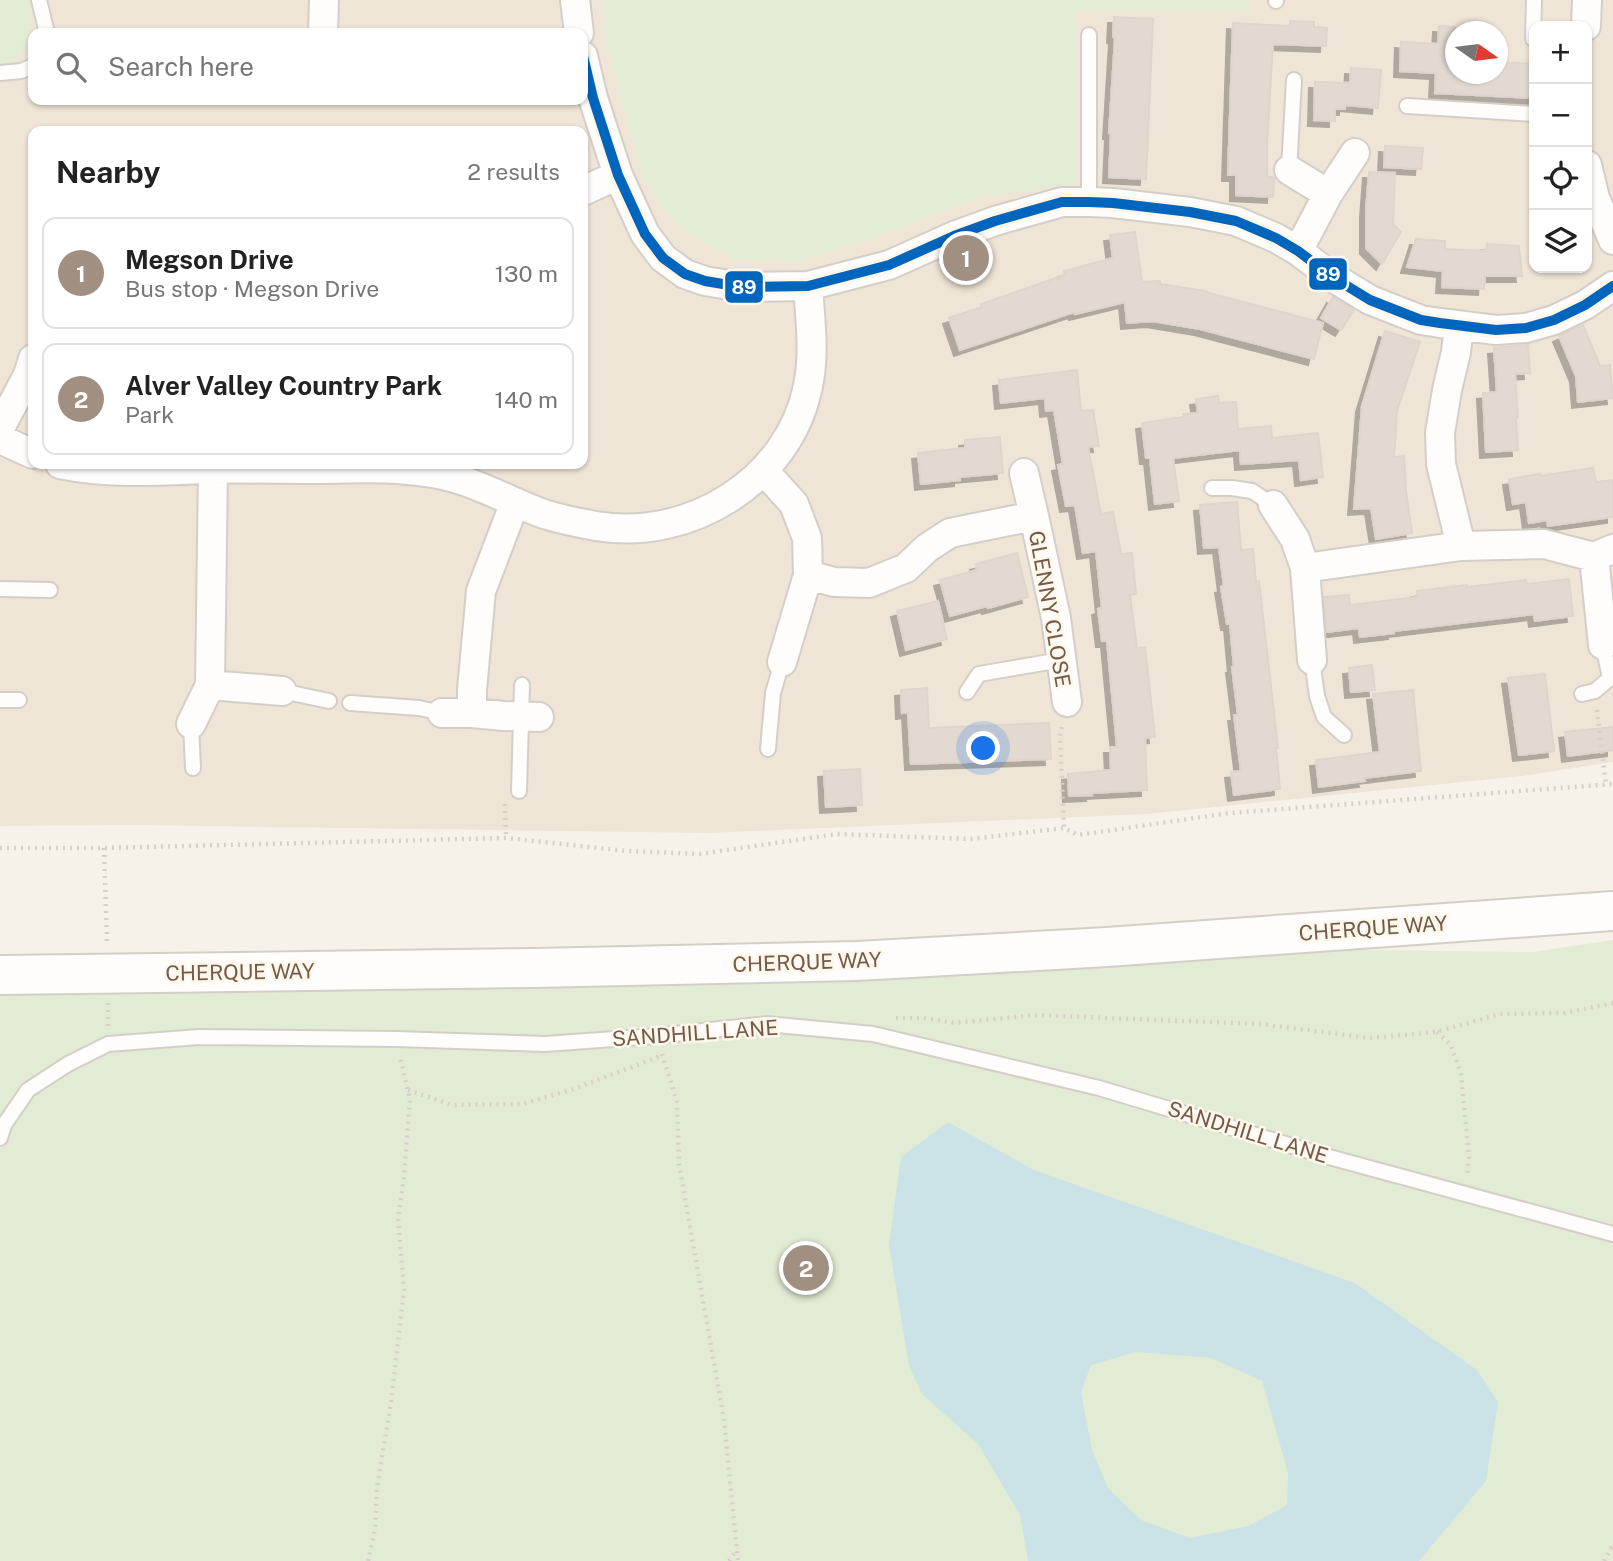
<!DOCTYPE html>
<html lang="en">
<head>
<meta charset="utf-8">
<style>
	:root { --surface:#fff; --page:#f2f2f2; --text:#222; --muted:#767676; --line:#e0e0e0; --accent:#a19082 }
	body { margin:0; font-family:"Public Sans",sans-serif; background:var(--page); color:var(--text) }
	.controls { position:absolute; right:21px; top:21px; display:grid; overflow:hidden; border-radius:14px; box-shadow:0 2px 5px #0004 }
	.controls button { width:63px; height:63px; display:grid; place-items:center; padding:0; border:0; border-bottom:2px solid var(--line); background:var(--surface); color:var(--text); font:35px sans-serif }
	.compass { position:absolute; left:1445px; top:21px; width:63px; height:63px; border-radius:50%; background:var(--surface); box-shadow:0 2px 5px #0004; rotate:104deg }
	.you { position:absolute; left:984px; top:749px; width:24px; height:24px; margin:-18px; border:5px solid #fff; border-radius:50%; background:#1a73e8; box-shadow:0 0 0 10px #1a73e833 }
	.badge { display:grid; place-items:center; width:46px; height:46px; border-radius:50%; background:var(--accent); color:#fff; font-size:23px; font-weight:700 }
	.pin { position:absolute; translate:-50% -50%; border:4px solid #fff; box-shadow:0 2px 7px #0006 }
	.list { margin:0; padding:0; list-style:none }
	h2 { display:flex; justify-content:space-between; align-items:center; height:91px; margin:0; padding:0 28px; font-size:30px }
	h2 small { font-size:23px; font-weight:400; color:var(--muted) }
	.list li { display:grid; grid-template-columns:46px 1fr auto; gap:21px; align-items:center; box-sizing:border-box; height:112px; margin:0 14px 14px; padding:0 14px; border:2px solid var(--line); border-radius:14px }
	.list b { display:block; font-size:26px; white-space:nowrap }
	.list p { margin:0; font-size:23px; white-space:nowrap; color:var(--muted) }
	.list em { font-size:23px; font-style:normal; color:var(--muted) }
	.icon { flex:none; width:38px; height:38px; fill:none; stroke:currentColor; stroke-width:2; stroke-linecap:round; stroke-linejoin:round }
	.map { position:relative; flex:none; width:1613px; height:1561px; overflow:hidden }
	.search { position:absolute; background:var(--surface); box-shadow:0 2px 5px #0004; left:28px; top:28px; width:560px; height:77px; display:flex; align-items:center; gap:18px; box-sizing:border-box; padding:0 24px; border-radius:14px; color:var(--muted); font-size:26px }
	.panel { position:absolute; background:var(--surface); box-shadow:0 2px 5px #0004; left:28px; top:126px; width:560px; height:343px; border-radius:14px }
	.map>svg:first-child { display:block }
	.residential { fill:#efe5d7; fill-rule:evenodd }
	.green { fill:#e2ecd4 }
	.water { fill:#cbe3e6; fill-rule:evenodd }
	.building { fill:#e2dad1; stroke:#dfd5cc; stroke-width:2; filter:url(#shadow) }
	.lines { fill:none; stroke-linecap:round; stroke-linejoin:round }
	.lane-casing { stroke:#d4cec6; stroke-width:18 }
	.street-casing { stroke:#d4cec6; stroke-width:32 }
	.secondary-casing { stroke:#d5cec6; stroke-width:42 }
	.path { stroke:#d7d0ca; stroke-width:4.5; stroke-dasharray:2 5; stroke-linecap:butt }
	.lane { stroke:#fefdfc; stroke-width:14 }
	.street { stroke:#fefdfc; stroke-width:28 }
	.secondary { stroke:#fefdfc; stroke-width:38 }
	.bus-1-casing { stroke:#fef7ea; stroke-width:16 }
	.bus-1 { stroke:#0065bd; stroke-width:10 }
	.labels { text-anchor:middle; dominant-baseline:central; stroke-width:5; stroke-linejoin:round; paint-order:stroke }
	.street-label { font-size:21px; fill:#735b4b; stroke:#fef7ea }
	.line-badge { stroke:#fef7ea; stroke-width:2.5 }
	.badge-label { font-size:19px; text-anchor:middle; font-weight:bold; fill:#fff }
</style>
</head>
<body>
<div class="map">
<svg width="1613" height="1561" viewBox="0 0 1613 1561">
	<defs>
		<filter id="shadow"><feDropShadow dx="-6" dy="6" stdDeviation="0" flood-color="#0004"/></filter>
	</defs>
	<rect width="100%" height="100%" fill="#f6f2e9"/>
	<path class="residential" d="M0,0h1613v762l-91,14 -375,38 -438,19 -574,-8 -135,1zM1534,26h53v242h-53zM1456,32h42v42h-42zM33,33h550v67h-550zM33,131h550v333h-550z"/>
	<path class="green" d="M0,0h29l2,6 -3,41 -18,18h-10z
		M604,0h645v11h-173v173l-95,13 -102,39 -80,25 -64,-1 -58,-34 -34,-48 -37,-135z
		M1613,940v621h-1613v-586l1107,-28 425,5z"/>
	<path class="water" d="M948,1122l86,48 321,113 122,87 21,32 -12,79 -67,80h-391l-8,-46 -42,-71 -56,-50 -13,-28 -20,-121 12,-88zM1136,1352l75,6 51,23 26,92 -1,32 -39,21 -58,12 -49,-18 -33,-32 -16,-38 -11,-58 10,-27z"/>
	<path class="building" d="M1114,17l39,2 -7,160 -37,-2 2,-44h-2l6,-95 -2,-1z
		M1290,21l24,1v5l13,1 -1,18 -53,-2 -6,100v32l7,2 -1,19 -37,-2v-20h-8l5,-152 57,3z
		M1439,26l16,1v47h42v-12l37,2v34l-99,-5 1,-20 -36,-2 1,-29 37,2z
		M1351,68l30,2 -3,38 -33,-3v4h-10v12l-21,-1 1,-38 35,1z
		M1385,146l38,2 -2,21 -37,-2z
		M1369,172l26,1 -2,51 8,8 -19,32 -16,-16v-37z
		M1135,232l7,50 18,-1v3l46,7v1l117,31 -9,36 -114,-30 -48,-8 -25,2 -2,-21 -50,12 -1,-2 -114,38 -11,-32 33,-11 -1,-3 84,-29 -1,-4 49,-13 -3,-23z
		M1416,239l29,2v8l41,2 1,-7 32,2 3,30h-37l-1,13 -42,-2 1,-16 -36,-4z
		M1333,297l21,13 -13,20 -20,-12z
		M1583,325l17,41 10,-1 3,33 -35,4 -2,-26 -17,-40z
		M1385,331l35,11 -23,69 -3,46 10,-1 2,35 6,42 -36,6 -5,-31 -17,1 8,-103z
		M1528,345l2,28 -15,1 3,43 -2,1 2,32 -32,2 -3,-59 14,-1 -3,-44z
		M1077,370l4,41 12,-1 6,36 -11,1 13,67 12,-2 8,42 11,-1 4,41 -6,1 7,53 8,-1 10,90 -10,1 2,52 -56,3 1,2 -23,1 -1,-22 43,-4 -1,-23h7l-10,-106h-5l-4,-32 4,-1 -6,-57 -13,2 -8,-48 -9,1 -8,-41 5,-1 -9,-54 -8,1 -1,-13 -44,5 -2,-23z
		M1218,396l1,7 17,-1 2,27 33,-3 1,12 46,-5 5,44 -22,3 -2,-20 -58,4 -1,-14 -67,8 6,43 -24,3 -5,-46h-4l-4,-35 42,-6 -1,-3 15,-1 -2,-14z
		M1000,437l3,36 -43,4v3l-39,4 -3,-31 47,-5v-8z
		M1593,468l3,14 17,-2v37l-65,9 -1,-6 -18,3 -3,-21 -13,2 -4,-25 31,-5v2z
		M1237,502l4,48 12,-1 3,33 3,-1 19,167h-2l4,41 -46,6 -3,-23 10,-1 -7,-56h4l-6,-48h2l-4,-43h-3l-6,-37 3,-1 -5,-39 -15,1 -4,-43z
		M1017,553l11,44 -40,11 -1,-2 -37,10 -10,-36 37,-10 -1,-6z
		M1569,579l4,37 -38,5 -1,-7 -140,17v2l-34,4 -1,-9 -32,4 -3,-35 25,-2 1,10 68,-8 -1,-6 50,-6v2l59,-7 1,4z
		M938,601l9,38 -41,11 -9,-39z
		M1372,665l3,25 -24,2 -2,-24z
		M1545,674l9,77 -35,4 -11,-77z
		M927,688l2,40 120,-5 2,36 -140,5 -3,-52 -6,1 -1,-23z
		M1413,690l8,81 -57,7 1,3 -46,6 -3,-27 64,-8 -7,-58z
		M1613,727v23l-45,6 -3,-24z
		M860,769l2,36 -36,2 -2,-36z"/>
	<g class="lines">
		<g class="lane-casing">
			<path id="lane" d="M39,0l8,33
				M1276,1v-1
				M1089,35v167
				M1533,39l1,-39
				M0,73l21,-2 12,-5
				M1407,106l127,8
				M1289,170l5,-90
				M1212,488h20l20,3 21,14
				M0,589l50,1
				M1312,660l5,36 7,21 20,18
				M282,691l47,10
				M967,692l12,-18 82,-14
				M1582,694l13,-3 15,-13 -7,-33
				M0,700h19
				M350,703l69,5 23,5
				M191,724l2,44
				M768,749l5,-56 9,-31
				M519,791l3,-106
				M0,1138l4,-13 24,-35 40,-26 40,-20 91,-7 197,2 149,5 111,-8 111,-12 106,10 226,54 230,69 284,77"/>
		</g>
		<g class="street-casing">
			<path id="street" d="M575,0l4,33
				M1586,26l1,-26
				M323,33l1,-33
				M583,56l10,42 25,77 27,59 18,24 22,16 20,7 36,6 67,-1 81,-21 65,-29 41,-15 67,-19h27l24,1 77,9 46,9 40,17 22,13 36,27 36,22 51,20 19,3 56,7 30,-2 28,-8 31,-15 28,-19
				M1587,165l8,33 18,42
				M1289,170l39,24
				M583,191l35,-16
				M1298,251l30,-57 27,-41
				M1459,326l-3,26 -9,38 -7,43 1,31 20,82
				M0,428l28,-53 5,-16
				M0,439l33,15
				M60,464c47,10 95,7 142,5 39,-1 78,0 117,0 26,0 53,-2 79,0 22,2 43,4 63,11 28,9 55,24 83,34 16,5 35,9 52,12 93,16 193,-45 212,-140 7,-33 2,-67 0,-100
				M213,469l-3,216 72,6
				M764,471l30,33 13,34 1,37 26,7 35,1 37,-15 21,-20 23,-15 84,-17 22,102 11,84
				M1024,473l10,43
				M515,502l-34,89 -9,99v23l32,3 35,1
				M1273,505l22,34 10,29 7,92
				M1594,557l9,88
				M1305,568l156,-22 83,-2 50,13 19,-8
				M782,662l26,-87
				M442,713h30
				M191,724l19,-39"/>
		</g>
		<g class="secondary-casing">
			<path id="secondary" d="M0,975l535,-7 322,-7 250,-14 506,-36"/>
		</g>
		<path class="path" d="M1597,710l9,76
			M1062,727l-2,9 4,92
			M505,804l1,34
			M0,848h104l402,-10 121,13 73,3 137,-20 134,5 93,-11 14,7 152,-22 383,-29
			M104,848l3,94
			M896,1018h28l30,5 81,-8 225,9 110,14 66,-6 64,-18 65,-1 48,-10
			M108,1026v-23
			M1437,1032l14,13 10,29 8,83 -2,19
			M662,1054l15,48 2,62 45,256 14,141
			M408,1090l44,15 70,-1 49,-14 90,-34
			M368,1561l7,-32 2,-42 14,-84 13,-113 -6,-72 6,-41 6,-77 -10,-43
			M729,1561l7,-10
			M1604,1561l9,-17"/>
		<use href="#lane" class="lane"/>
		<use href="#street" class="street"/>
		<use href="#secondary" class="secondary"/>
		<g class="bus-1-casing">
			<path id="bus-1" d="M583,56l10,42 25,77 27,59 18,24 22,16 20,7 36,6 67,-1 81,-21 65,-29 41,-15 67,-19h27l24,1 77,9 46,9 40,17 22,13 36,27 36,22 51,20 19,3 56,7 30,-2 28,-8 31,-15 28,-19"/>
		</g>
		<use href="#bus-1" class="bus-1"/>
	</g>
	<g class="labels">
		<g class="street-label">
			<text transform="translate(1050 609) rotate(80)">GLENNY CLOSE</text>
			<text transform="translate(1373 928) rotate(-4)">CHERQUE WAY</text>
			<text transform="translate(807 962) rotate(-2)">CHERQUE WAY</text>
			<text transform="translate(240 972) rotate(-1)">CHERQUE WAY</text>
			<text transform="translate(695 1033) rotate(-4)">SANDHILL LANE</text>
			<text transform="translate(1248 1132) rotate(17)">SANDHILL LANE</text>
		</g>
	</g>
	<g class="line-badge">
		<rect x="1308" y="257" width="40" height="34" rx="7" fill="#0065bd"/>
		<rect x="724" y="270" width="40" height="34" rx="7" fill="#0065bd"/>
	</g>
	<g class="badge-label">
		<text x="1328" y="281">89</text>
		<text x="744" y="294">89</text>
	</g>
</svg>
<div class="controls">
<button>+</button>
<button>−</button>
<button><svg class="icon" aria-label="locate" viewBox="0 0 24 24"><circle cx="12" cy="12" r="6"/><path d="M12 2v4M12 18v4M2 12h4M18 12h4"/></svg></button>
<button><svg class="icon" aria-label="layers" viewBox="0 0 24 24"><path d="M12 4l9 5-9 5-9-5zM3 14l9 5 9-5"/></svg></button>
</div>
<svg class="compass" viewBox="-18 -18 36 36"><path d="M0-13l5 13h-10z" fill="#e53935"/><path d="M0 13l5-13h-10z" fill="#767676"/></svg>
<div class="you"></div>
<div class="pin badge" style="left:966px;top:258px">1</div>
<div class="pin badge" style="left:806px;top:1268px">2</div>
<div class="search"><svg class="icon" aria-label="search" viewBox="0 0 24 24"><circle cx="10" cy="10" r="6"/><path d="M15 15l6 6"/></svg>Search here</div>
<section class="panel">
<h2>Nearby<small>2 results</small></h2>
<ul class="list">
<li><span class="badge">1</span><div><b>Megson Drive</b><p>Bus stop · Megson Drive</p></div><em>130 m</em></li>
<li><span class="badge">2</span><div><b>Alver Valley Country Park</b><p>Park</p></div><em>140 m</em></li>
</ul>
</section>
</div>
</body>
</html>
